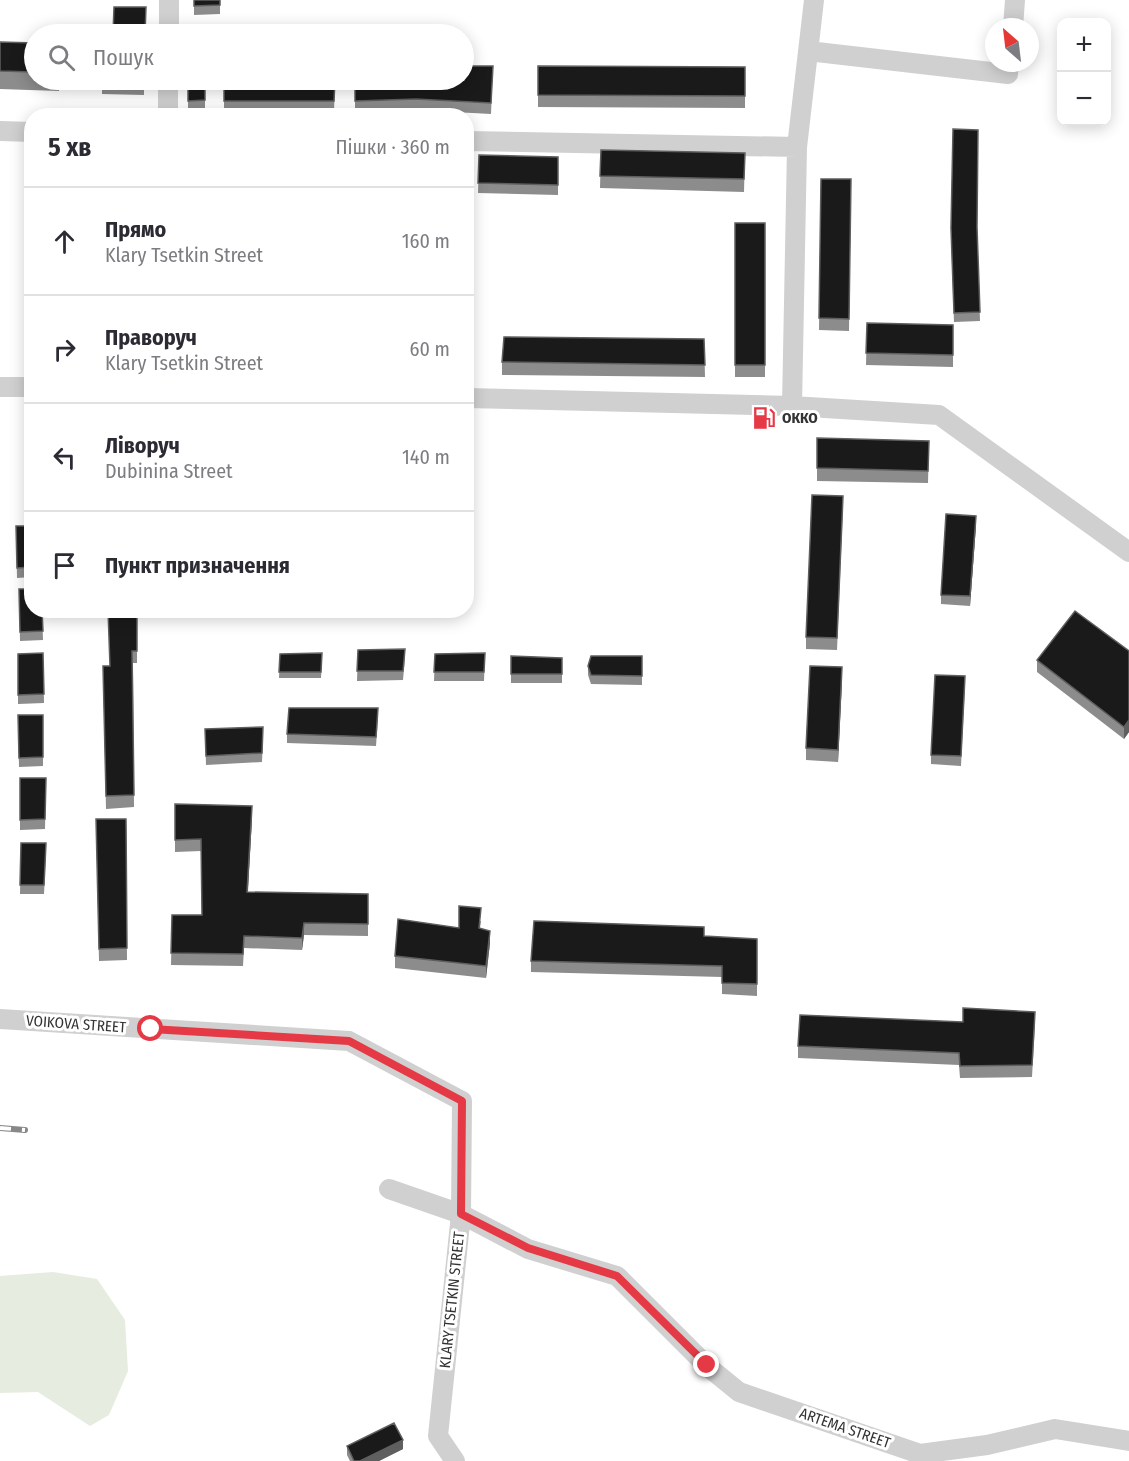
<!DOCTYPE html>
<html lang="uk">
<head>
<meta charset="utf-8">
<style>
	:root { --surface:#fff; --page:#f2f2f3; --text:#2b2b33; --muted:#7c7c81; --line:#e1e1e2 }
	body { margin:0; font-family:"Fira Sans Condensed",sans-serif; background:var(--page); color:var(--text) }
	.controls { position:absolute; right:18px; top:18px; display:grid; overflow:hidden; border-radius:12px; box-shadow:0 3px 15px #0003 }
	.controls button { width:54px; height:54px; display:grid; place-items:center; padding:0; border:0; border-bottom:2px solid var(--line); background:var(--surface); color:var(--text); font:30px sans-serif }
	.compass { position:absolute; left:985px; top:18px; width:54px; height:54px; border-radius:50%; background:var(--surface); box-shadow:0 3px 15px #0003; rotate:332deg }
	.stop { position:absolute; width:18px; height:18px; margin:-14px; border:4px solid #e63946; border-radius:50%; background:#fff }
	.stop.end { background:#e63946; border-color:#fff; box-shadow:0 2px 6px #0008 }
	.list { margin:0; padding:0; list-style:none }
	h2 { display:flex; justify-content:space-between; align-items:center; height:78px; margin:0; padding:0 24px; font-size:26px }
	h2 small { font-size:20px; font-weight:400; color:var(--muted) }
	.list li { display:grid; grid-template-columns:39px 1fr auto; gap:18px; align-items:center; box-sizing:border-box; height:108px; padding:0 24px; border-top:2px solid var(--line) }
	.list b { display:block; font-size:22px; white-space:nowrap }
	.list p { margin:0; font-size:20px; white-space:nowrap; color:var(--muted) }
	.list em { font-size:20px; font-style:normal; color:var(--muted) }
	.icon { flex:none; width:33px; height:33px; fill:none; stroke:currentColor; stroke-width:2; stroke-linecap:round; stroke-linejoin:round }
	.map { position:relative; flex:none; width:1129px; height:1461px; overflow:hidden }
	.search { position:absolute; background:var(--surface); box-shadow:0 3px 15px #0003; left:24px; top:24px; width:450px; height:66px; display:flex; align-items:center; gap:15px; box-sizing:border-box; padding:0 21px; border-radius:33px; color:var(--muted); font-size:22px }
	.panel { position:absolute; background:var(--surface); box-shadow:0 3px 15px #0003; left:24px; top:108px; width:450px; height:510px; border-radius:24px }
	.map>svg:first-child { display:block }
	.green { fill:#e6ecdf }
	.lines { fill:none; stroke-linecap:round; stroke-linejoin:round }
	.minor { stroke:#d0d0d0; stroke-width:20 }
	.rail-casing { stroke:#888; stroke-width:6 }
	.rail { stroke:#fff; stroke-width:4; stroke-dasharray:11; stroke-linecap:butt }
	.wall { fill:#8c8c8c }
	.shaded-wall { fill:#5f5f5f }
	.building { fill:#1a1a1a; stroke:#5f5f5f; stroke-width:1.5 }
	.route { stroke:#e63946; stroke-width:8 }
	.labels { text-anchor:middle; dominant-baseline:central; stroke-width:6; stroke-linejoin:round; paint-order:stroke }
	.poi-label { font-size:15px; font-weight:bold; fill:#333; stroke:#fff; text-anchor:start }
	.street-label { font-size:15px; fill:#333; stroke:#fff }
</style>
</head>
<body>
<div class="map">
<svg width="1129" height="1461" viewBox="0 0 1129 1461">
	<rect width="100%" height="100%" fill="#fff"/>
	<path class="green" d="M53,1272l44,7 28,41 3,51 -19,44 -19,11 -52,-34 -38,1v-117z"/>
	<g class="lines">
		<path class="minor" d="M1013,27l2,-27
			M169,34v-34
			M808,51l200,23 1,-11
			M168,116v-36
			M0,131l32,1
			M466,141l331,6
			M0,387h32
			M466,398l326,8 147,9 190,137
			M792,406l5,-259 17,-147
			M0,1019l349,22 113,60 -1,113 -23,222 17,25
			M389,1189l72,25 67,35 89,27 90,90 32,26 181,62 67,-9 68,-16 74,12"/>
		<g class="rail-casing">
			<path id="rail" d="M0,1128l25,2"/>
		</g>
		<use href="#rail" class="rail"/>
	</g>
	<path class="wall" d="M194,0l26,5v9l-26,1z
		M0,42l34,1v37h25v11l-59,-2z
		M493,66l-2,48 -75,-4 -61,2v-32z
		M538,66l207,1v41l-207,-1z
		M102,80h42v15l-42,-1z
		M188,80h17v32l-17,1z
		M224,80h111l-1,32h-110z
		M601,150l144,3 -1,39 -144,-4z
		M479,155l79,2v38l-80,-2z
		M821,179h30l-2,152 -30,-1z
		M735,223h30v154h-30z
		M977,229l3,92 -26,1 -3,-85z
		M867,323l86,2v42l-87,-2z
		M466,333l5,12 -1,30h-4z
		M704,339l1,38 -203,-2v-13z
		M817,438l112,3 -1,42 -111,-2z
		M843,508l-6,142 -31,-1v-12z
		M976,525l-6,81 -29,-2v-9z
		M16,526h16v51l-15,1z
		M19,589l23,21 1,30 -23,1z
		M137,610v53h-4l1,144 -28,2 -3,-143h6z
		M358,650l47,8 -2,22 -46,1z
		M1129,651v81l-5,7 -87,-67v-12z
		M43,653l1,50 -26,1v-50z
		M485,653l-1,28h-50l1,-27z
		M280,654l42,6 -1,18h-42z
		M511,656l51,2v25h-51z
		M642,656v29l-51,-1 -3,-9v-9z
		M842,680l-4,82 -32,-2v-12z
		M965,685l-4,81 -30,-2v-9z
		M18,715h25v51l-24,1z
		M378,718l-2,28 -89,-3v-9z
		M205,729l58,8 -1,25 -56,3z
		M20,778h26l-1,51 -25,1z
		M175,804l77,14 -4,74 120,2v42l-64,-1 -2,15 -58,-2 -1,18 -72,-1 1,-50h30l-1,-64 -26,1z
		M96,819h30l1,141 -28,1z
		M21,843l25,9 -2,42h-24z
		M481,921l-1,7 10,15 -4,35 -91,-10v-12l64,-28z
		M704,936l53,3v57l-35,-2v-17l-191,-5v-11z
		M963,1022l72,2 -3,53 -72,1 -1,-13 -161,-7v-12z
		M347,1446l56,3 -24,12h-29l-3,-6z"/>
	<path class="shaded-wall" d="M976,516v9l-6,81v-10z
		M842,667v13l-4,82v-12z
		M1129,720v12l-5,7v-12z
		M252,806v12l-5,86v-12z
		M304,923v12l-2,15v-12z
		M490,931v12l-4,35v-12z
		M403,1440v9l-24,12h-19z"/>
	<path class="building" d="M194,0h26v5l-26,1z
		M114,7h32l-1,27h-32z
		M0,42l34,1v29l-34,-1z
		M464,66h29l-2,37 -75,-4 -61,2v-21h109z
		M538,66l207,1v29l-207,-1z
		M102,80h42v3l-42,-1z
		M188,80h17v20l-17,1z
		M224,80h111l-1,21h-110z
		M953,129l25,1 -1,97 3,85 -26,1 -3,-85z
		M601,150l144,3 -1,26 -144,-3z
		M479,155l79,2v28l-80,-2z
		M821,179h30l-2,140 -30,-1z
		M735,223h30v142h-30z
		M867,323l86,2v30l-87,-2z
		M466,333h5l-1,29h-4z
		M504,337l200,2 1,26 -203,-3z
		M817,438l112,3 -1,30 -111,-3z
		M812,495l31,1 -6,142 -31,-1z
		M946,514l30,2 -6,80 -29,-1z
		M16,526h16v41l-15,1z
		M19,589h13v21h10l1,21 -23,1z
		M108,610h29v41h-5l2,144 -28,1 -3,-130h7z
		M1075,611l54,40v69l-5,7 -87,-67z
		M405,649l-2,22h-46l1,-21z
		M43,653l1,41 -26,1v-41z
		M322,653l-1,19h-42l1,-18z
		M485,653l-1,19h-50l1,-18z
		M511,656l51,2v16h-51z
		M591,656h51v20l-51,-1 -3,-9z
		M810,666l32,1 -4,83 -32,-2z
		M935,675l30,1 -4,80 -30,-1z
		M289,708h89l-2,29 -89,-3z
		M18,715h25v42l-24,1z
		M263,727l-1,26 -56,3 -1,-27z
		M20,778h26l-1,41 -25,1z
		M175,804l77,2 -5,86 121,2v30l-64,-1 -2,15 -58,-2 -1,18 -72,-1 1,-38h30l-1,-76 -26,1z
		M96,819h30l1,129 -28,1z
		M21,843h25l-2,42h-24z
		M459,906l22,2 -2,20 11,3 -4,35 -91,-10 3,-37 61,9z
		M534,921l170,6v9l53,3v45l-35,-1v-17l-191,-5z
		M963,1008l72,4 -3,53 -72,1 -1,-13 -161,-7 2,-31 163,7z
		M394,1423l9,17 -43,21h-6l-7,-15z"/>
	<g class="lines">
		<path class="route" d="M151,1029l198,12 113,60 -1,113 67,34 89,28 90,89"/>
	</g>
	<defs>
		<g id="fuel-bare" transform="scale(1.8)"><path d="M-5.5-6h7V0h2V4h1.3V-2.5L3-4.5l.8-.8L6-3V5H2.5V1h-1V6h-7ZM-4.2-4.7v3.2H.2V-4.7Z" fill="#e63946" stroke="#fff" stroke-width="2.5" paint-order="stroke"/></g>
	</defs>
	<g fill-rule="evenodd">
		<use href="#fuel-bare" x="764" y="418"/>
	</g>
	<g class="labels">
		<g class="poi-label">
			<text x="782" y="418">ОККО</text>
		</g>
		<g class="street-label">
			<text transform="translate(76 1024) rotate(4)">VOIKOVA STREET</text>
			<text transform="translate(452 1300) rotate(-84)">KLARY TSETKIN STREET</text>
			<text transform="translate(845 1428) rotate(19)">ARTEMA STREET</text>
		</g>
	</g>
</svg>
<div class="controls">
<button>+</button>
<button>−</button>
</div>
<svg class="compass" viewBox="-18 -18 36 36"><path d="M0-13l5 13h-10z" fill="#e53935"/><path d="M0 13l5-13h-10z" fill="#7c7c81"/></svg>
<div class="stop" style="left:151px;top:1029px"></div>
<div class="stop end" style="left:707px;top:1365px"></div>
<div class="search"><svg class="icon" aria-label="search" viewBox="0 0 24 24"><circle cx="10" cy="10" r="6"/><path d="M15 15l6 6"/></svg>Пошук</div>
<section class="panel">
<h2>5 хв<small>Пішки · 360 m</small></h2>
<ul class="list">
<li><svg class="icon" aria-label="ahead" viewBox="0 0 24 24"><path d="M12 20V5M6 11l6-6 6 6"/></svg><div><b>Прямо</b><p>Klary Tsetkin Street</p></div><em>160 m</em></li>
<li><svg class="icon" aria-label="right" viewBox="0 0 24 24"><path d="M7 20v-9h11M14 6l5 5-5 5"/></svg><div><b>Праворуч</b><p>Klary Tsetkin Street</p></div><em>60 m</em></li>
<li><svg class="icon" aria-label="left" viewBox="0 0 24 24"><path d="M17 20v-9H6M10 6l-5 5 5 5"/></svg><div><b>Ліворуч</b><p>Dubinina Street</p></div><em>140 m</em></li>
<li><svg class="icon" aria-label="arrive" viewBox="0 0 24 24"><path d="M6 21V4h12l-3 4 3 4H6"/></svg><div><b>Пункт призначення</b></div></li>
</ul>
</section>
</div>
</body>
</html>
